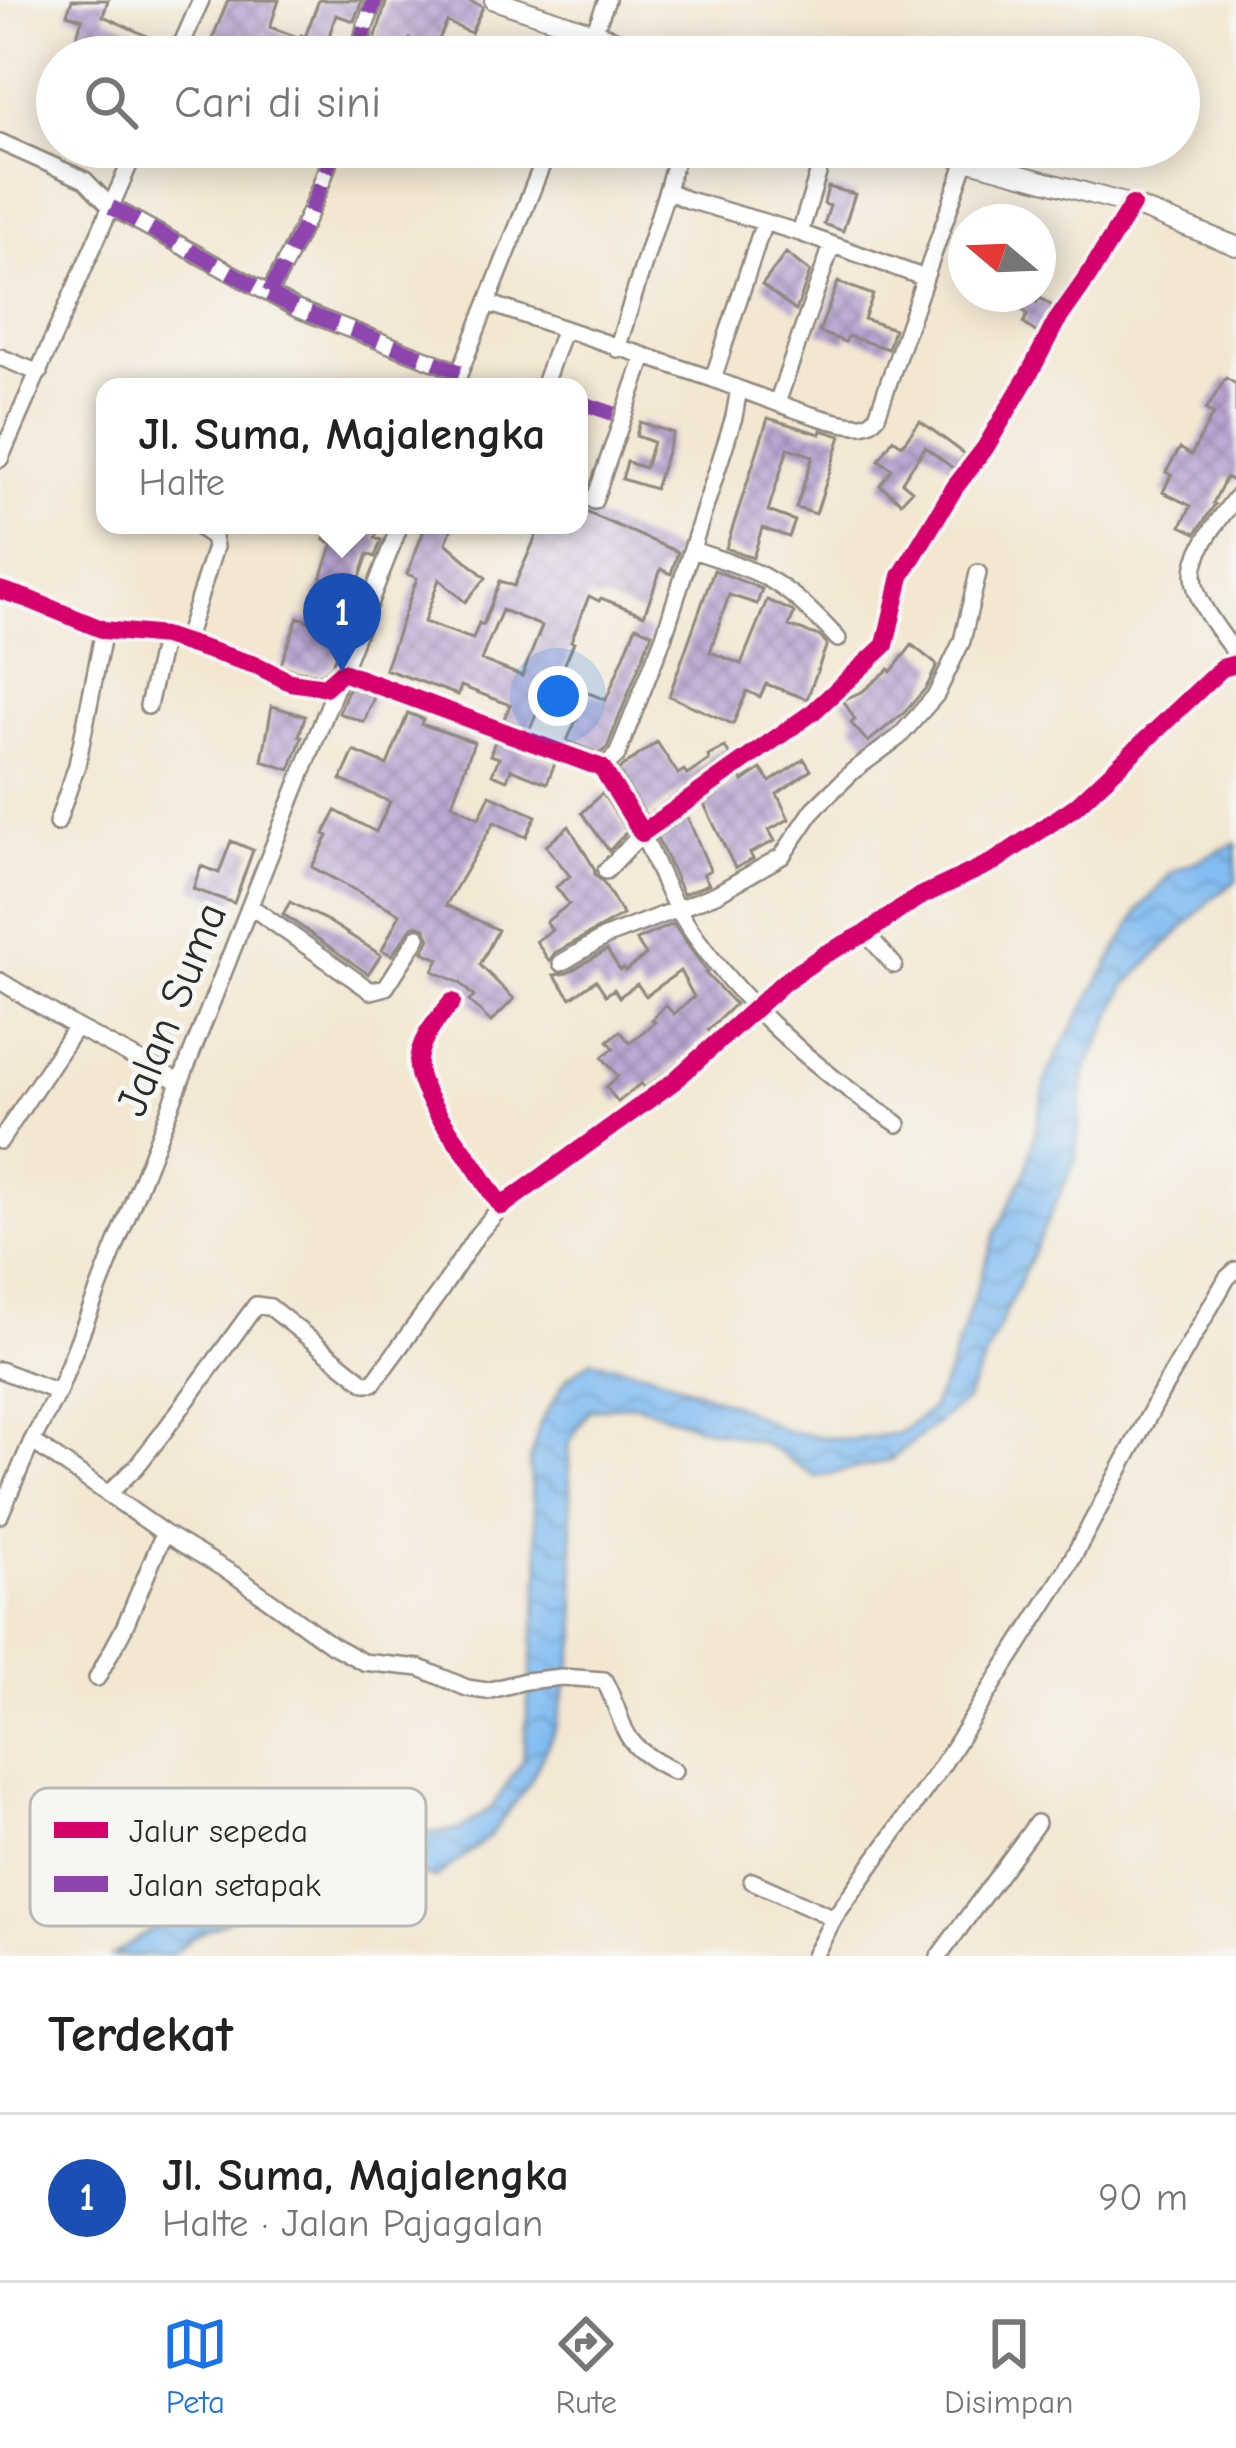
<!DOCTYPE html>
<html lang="id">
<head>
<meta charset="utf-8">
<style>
	:root { --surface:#fff; --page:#f6f6f6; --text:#222; --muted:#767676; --line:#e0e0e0; --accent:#1a73e8 }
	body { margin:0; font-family:"Comic Neue",sans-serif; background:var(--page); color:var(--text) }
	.compass { position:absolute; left:948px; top:204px; width:108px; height:108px; border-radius:50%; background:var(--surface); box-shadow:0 6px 30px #0003; rotate:289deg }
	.you { position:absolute; left:558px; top:696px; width:42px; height:42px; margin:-30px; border:9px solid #fff; border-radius:50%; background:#1a73e8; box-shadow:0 0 0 18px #1a73e833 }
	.badge { display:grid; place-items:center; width:78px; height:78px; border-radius:50%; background:var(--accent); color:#fff; font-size:39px; font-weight:700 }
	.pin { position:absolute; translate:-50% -99px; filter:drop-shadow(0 3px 6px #0008) }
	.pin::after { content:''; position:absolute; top:63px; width:42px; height:36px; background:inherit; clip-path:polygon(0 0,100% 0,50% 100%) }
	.popup { position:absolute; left:96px; top:378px; width:492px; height:156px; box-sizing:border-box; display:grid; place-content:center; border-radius:24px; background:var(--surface); filter:drop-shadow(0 3px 9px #0005); font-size:39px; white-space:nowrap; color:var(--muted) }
	.popup b { font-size:45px; color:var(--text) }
	.popup::after { content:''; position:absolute; left:50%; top:100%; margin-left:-24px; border:24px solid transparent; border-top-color:var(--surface) }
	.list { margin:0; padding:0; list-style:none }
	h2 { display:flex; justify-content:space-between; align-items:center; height:156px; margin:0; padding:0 48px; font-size:51px }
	h2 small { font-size:39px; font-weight:400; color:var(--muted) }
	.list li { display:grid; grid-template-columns:78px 1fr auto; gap:36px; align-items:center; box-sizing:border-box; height:168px; padding:0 48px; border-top:3px solid var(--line) }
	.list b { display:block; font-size:45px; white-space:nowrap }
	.list p { margin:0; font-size:39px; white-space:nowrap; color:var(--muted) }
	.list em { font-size:39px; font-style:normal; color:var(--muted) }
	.icon { flex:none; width:66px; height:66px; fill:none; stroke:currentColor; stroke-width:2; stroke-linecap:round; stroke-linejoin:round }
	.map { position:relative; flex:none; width:1236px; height:1956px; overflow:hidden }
	.search { position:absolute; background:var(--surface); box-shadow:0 6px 30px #0003; left:36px; right:36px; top:36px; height:132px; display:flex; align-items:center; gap:30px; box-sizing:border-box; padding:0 42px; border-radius:66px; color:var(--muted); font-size:45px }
	.sheet { height:324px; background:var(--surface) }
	nav { display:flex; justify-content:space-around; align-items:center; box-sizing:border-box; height:168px; border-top:3px solid var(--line); background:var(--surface); font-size:33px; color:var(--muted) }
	nav a { display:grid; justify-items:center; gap:6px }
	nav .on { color:var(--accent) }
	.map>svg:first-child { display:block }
	.water { fill:url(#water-waves); stroke:#56748e; stroke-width:3 }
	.building { fill:url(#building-cross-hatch); fill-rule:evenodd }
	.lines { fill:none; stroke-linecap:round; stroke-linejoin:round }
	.minor-casing { stroke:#8f897e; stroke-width:20 }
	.tertiary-casing { stroke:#8f897e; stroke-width:22 }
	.minor { stroke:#fff; stroke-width:15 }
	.tertiary { stroke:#fff; stroke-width:18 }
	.quiet { stroke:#8e44ad; stroke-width:15; stroke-dasharray:30 15; stroke-linecap:butt }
	.cycleway-casing { stroke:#f6f6f2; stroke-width:26 }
	.cycleway { stroke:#d6006c; stroke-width:18 }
	.labels { text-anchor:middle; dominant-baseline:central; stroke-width:10; stroke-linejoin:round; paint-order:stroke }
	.street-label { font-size:45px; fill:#2b2b2b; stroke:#f6f6f2 }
	.key { fill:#f6f6f2; stroke:#b9b9b6; stroke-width:3 }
	.key-label { font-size:33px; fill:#2b2b2b }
</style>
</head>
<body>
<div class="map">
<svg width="1236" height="1956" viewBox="0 0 1236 1956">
	<defs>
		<pattern id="water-waves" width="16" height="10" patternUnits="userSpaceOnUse" patternTransform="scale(3)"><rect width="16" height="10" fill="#80bcf2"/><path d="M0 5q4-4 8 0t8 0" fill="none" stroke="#6999c4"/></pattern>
		<pattern id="building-cross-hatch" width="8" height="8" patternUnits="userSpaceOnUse" patternTransform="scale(3)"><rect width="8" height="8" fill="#baa5d3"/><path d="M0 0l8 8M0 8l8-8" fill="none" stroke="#9787ab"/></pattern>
	</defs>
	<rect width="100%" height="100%" fill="#f6f6f2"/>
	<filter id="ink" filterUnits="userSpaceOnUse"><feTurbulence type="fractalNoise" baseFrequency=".00833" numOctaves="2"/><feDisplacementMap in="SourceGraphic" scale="24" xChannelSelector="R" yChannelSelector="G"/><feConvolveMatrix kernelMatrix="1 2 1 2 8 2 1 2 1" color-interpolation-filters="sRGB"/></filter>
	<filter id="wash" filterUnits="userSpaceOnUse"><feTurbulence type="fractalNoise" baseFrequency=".004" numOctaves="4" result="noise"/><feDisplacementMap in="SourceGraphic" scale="48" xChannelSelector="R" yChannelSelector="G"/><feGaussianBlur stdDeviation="2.7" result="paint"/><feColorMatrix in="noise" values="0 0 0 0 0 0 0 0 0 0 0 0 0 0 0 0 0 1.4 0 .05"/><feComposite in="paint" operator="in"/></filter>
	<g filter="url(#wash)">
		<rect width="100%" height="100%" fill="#f3e7d2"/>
		<path class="water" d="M1236,843v38l-22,16 -88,88 -41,87 -10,89 -109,239 -77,61 -73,16 -53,-34 -67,-17 -60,-22 -47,6 -21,35 9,192 -20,88 -28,59 -39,52 -54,42 -42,-6 -68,-1 -134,67 -23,18h-57l147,-96 100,-20 101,-10 32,-23 31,-47 17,-193 -11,-104 11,-40 27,-45 25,-18 59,13 91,35 44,23 37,6 30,3 46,-7 32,-24 16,-33 49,-144 30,-61 23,-102 90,-159 33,-38z"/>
		<g id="blocks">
			<path class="building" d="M72,0h36l-5,16 44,20 -9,21 -61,-21 5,-17 -15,-5z
				M228,0h51l-9,27 30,11 1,-3 4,2 14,-37h43l-8,21 -18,-6 -10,30 5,2 -4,10h-33l-42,-15 -2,6 -5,-2 -4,11h-36z
				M387,0h80l16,7 -12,26 -24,-11 -13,28 -24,-11 -7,18h-19l-13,-5z
				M828,187l27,7 -12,37 -19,-7 6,-18 -6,-2z
				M786,253l24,19 -14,39 -34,-26z
				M838,282l35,13 -9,24 30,10 -6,20 -40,-13 -3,6 -26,-10z
				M1000,294h27l10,8 3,-4 12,8 -15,27 -14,-10 5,-9z
				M1226,378l10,6v99l-10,-6 -13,26 2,1 -19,29 -15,-7 10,-20 -28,-14 8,-17 -5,-3 14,-24 11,7 22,-41 -7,-4z
				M768,418l52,16 1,-4 20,6 -25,78 -20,-6 17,-52 -25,-8 -20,63 27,10 -6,16 -27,-9 -9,30 -27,-10z
				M920,421l45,33 -11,15 -29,-22 -23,35 10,8 -11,12 -21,-17 12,-16 -13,-9 14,-21 9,6z
				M640,422l33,11 -18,56 -33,-10 5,-17 18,6 8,-26 -17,-6z
				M579,509l99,43 -7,22 -10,-5 -17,46 -43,-17 -2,3 -10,-5 -18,45 3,1 -16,39 48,19 30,-74 16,7 -45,115 -8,6 -32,-13 10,-23 -36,-15 -11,26 -26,-10 6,-14 -49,-19 -3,9 -73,-26 32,-91 -10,-4 19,-49h27l-7,18 40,35 -21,24 -26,-23 -15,43 49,17 6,-16 4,2 17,-44 14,5 27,-61h38zM502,610l40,16 -20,50 -41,-16z
				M328,525h52l-5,13 6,2 -6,17 -7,-3 -12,35 2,1 -6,21 -20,54 -11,9 -27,-4 -13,-6 17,-47 16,6 9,-24 -8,-3 18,-53 -9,-3z
				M714,570l48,19 -5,15 -28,-9 -19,57 31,12 26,-64 25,11 2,2 -5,13 30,10 8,8 -20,55 -41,-15 -6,13 -13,-6 -14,33 -64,-28z
				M912,645l25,20 -3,7 -8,16 -22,25 -36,29 -17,-19 4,-3 -12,-20 20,-9 26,-22 2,3z
				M349,687l25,10 -10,25 -25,-9z
				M272,706l33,10 -6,20 3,1 -12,33 -28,-9z
				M408,713l15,6 -2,5 53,18 -22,62 27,14 11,-23 46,21 -10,21 -32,-15 -48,83 52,25 -18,35 34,34 -23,23 -22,-21 5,-4 -14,-14 -27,-12 6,-12 -16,-7 7,-13 -5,-11 -8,-3 -5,2 -20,28 -10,-5 18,-36 -88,-47 16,-31 -4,-2 12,-23 40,21 14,-30 -49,-22 13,-29 33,14z
				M495,741l60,22 -8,20 -36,-14 -4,11 -15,-6 7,-16 -9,-3z
				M657,742l21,32 6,-4 3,5 22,-15 -1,-4 17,-9 5,9 -84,60 -28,-46z
				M804,759l7,11 -34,24 12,25 -20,11 6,11 -25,12 3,6 -18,9 -31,-64 37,-27 2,4 18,-12 9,13z
				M602,793l25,38 -18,20 -27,-38z
				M687,816l23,54 -7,4 6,10 -26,10 -26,-57z
				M569,826l25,42 1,7 8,7 20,33 -68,38 -6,8 -13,-20 16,-11 -6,-8 23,-18 -13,-17 14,-11 -24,-30z
				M231,841l22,9 -19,53 -41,-14 8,-23 18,7z
				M290,902l38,19 53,34 -13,19 -85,-60z
				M673,924l34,48 -2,1 30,31 -27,26 2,3 -45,40 -21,15 -3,-5 -23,19 -12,-15 12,-11 -16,-19 12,-9 -6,-7 12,-10 10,12 25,-21 -3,-2 13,-15 9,9 20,-17 -14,-26 -34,25 -9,-12 -18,13 -5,-8 -8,6 -10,-15 -25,18 -17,-23 13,-2 40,-23 13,20 3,-2 2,3 21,-16 -10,-15z"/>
		</g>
	</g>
	<g filter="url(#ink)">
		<use href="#blocks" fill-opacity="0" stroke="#8f897e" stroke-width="3"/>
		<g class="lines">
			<g class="minor-casing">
				<path id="minor" d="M176,57l25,-57
					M358,57l7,-30 10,-27
					M584,57l23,-57
					M0,142l85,38 26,27 186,102 163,63
					M679,147l-12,43 18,9 79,23
					M800,233l125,45
					M269,293c26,-47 49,-94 65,-146
					M488,303l225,76
					M617,349l50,-159
					M0,357l39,16
					M454,387l95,-240
					M543,387l20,-56
					M739,389c29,10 93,37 121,36 10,-1 10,-2 17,-9l89,-256
					M777,403l55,-158
					M0,459l137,-312
					M1236,497c-56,73 -56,83 0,157
					M594,501l50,-144
					M693,550c24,9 50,15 72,27 28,15 52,39 73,62
					M0,590l28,9 76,31 60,6 94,30 32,16 35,5 17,-15 260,96 40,65 171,-121 72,-67 16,-69 54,-89 30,-39 44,-74 27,-52 31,-44 45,-73
					M185,642l30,-95 -2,-10 -17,-12
					M148,706l16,-70
					M602,768l15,-13 47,-119 70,-219 5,-28 -26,-10 51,-157 36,11 26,-86
					M57,823l20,-58 27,-135
					M606,871l36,-38c12,25 22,53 36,77 51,84 138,161 220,214
					M250,906l121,85 15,-4 32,-50
					M866,933l28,32
					M561,963l44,-26 111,-43 66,-38 32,-47 39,-38 46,-34 37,-42 26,-54 16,-68
					M0,981l76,46 104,55
					M452,1002c-15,18 -36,40 -34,66 3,29 41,75 57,99 9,13 16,27 27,39l171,-124 111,-100 41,-28 41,-21 51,-35 78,-37 81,-55 146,-138 14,-4
					M0,1141l76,-114
					M0,1370l58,22
					M32,1441l132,92 -40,95 -27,50
					M108,1494l28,-27 26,-33 94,-129 14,2 95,76h8l66,-90 38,-58 25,-29
					M0,1515l32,-74 26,-49 342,-867
					M164,1533l72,43 96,69 31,17 57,6 47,20 20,3 38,-10 37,-4 42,3c26,50 11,62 70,91
					M752,1881l82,37
					M814,1956l20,-38 107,-151 124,-195 97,-181 65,-113 9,-8
					M939,1956l98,-133"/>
			</g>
			<g class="tertiary-casing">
				<path id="tertiary" d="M494,0l172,57
					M928,147l38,13 166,45 104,41"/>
			</g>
			<use href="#minor" class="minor"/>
			<use href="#tertiary" class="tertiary"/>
			<path class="quiet" d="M358,57l7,-30 10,-27
				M111,207l186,102 163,63
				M269,293c26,-47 49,-94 65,-146
				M585,404l38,13"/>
			<g class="cycleway-casing">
				<path id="cycleway" d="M0,590l28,9 76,31 60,6 94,30 32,16 35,5 17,-15 260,96 40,65 171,-121 72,-67 16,-69 54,-89 30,-39 44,-74 27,-52 31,-44 45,-73
					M452,1002c-15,18 -36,40 -34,66 3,29 41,75 57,99 9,13 16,27 27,39l171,-124 111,-100 41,-28 41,-21 51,-35 78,-37 81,-55 146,-138 14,-4"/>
			</g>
			<use href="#cycleway" class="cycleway"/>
		</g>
	</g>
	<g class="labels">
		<g class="street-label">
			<text transform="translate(171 1009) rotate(-68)">Jalan Suma</text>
		</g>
	</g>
	<rect x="30" y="1788" width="396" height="138" rx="18" class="key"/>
	<rect x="54" y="1822" width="54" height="16" fill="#d6006c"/>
	<rect x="54" y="1876" width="54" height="16" fill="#8e44ad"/>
	<g class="key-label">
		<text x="129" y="1842">Jalur sepeda</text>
		<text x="129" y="1896">Jalan setapak</text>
	</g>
</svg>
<svg class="compass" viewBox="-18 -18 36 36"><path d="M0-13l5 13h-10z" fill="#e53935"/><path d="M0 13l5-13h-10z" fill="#767676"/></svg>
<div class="you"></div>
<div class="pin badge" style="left:342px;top:672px;background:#1a4fb4">1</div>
<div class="popup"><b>Jl. Suma, Majalengka</b>Halte</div>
<div class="search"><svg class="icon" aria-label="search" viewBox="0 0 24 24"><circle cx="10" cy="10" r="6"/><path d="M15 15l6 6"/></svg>Cari di sini</div>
</div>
<section class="sheet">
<h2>Terdekat<small></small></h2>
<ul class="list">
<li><span class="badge" style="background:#1a4fb4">1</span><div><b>Jl. Suma, Majalengka</b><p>Halte · Jalan Pajagalan</p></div><em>90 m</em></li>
</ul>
</section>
<nav>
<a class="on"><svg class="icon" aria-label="map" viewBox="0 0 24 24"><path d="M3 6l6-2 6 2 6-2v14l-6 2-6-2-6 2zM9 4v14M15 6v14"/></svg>Peta</a>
<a><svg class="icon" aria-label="directions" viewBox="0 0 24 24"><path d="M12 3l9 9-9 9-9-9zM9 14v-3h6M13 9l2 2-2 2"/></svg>Rute</a>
<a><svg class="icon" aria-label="saved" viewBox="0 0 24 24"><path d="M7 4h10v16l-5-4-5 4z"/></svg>Disimpan</a>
</nav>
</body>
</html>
